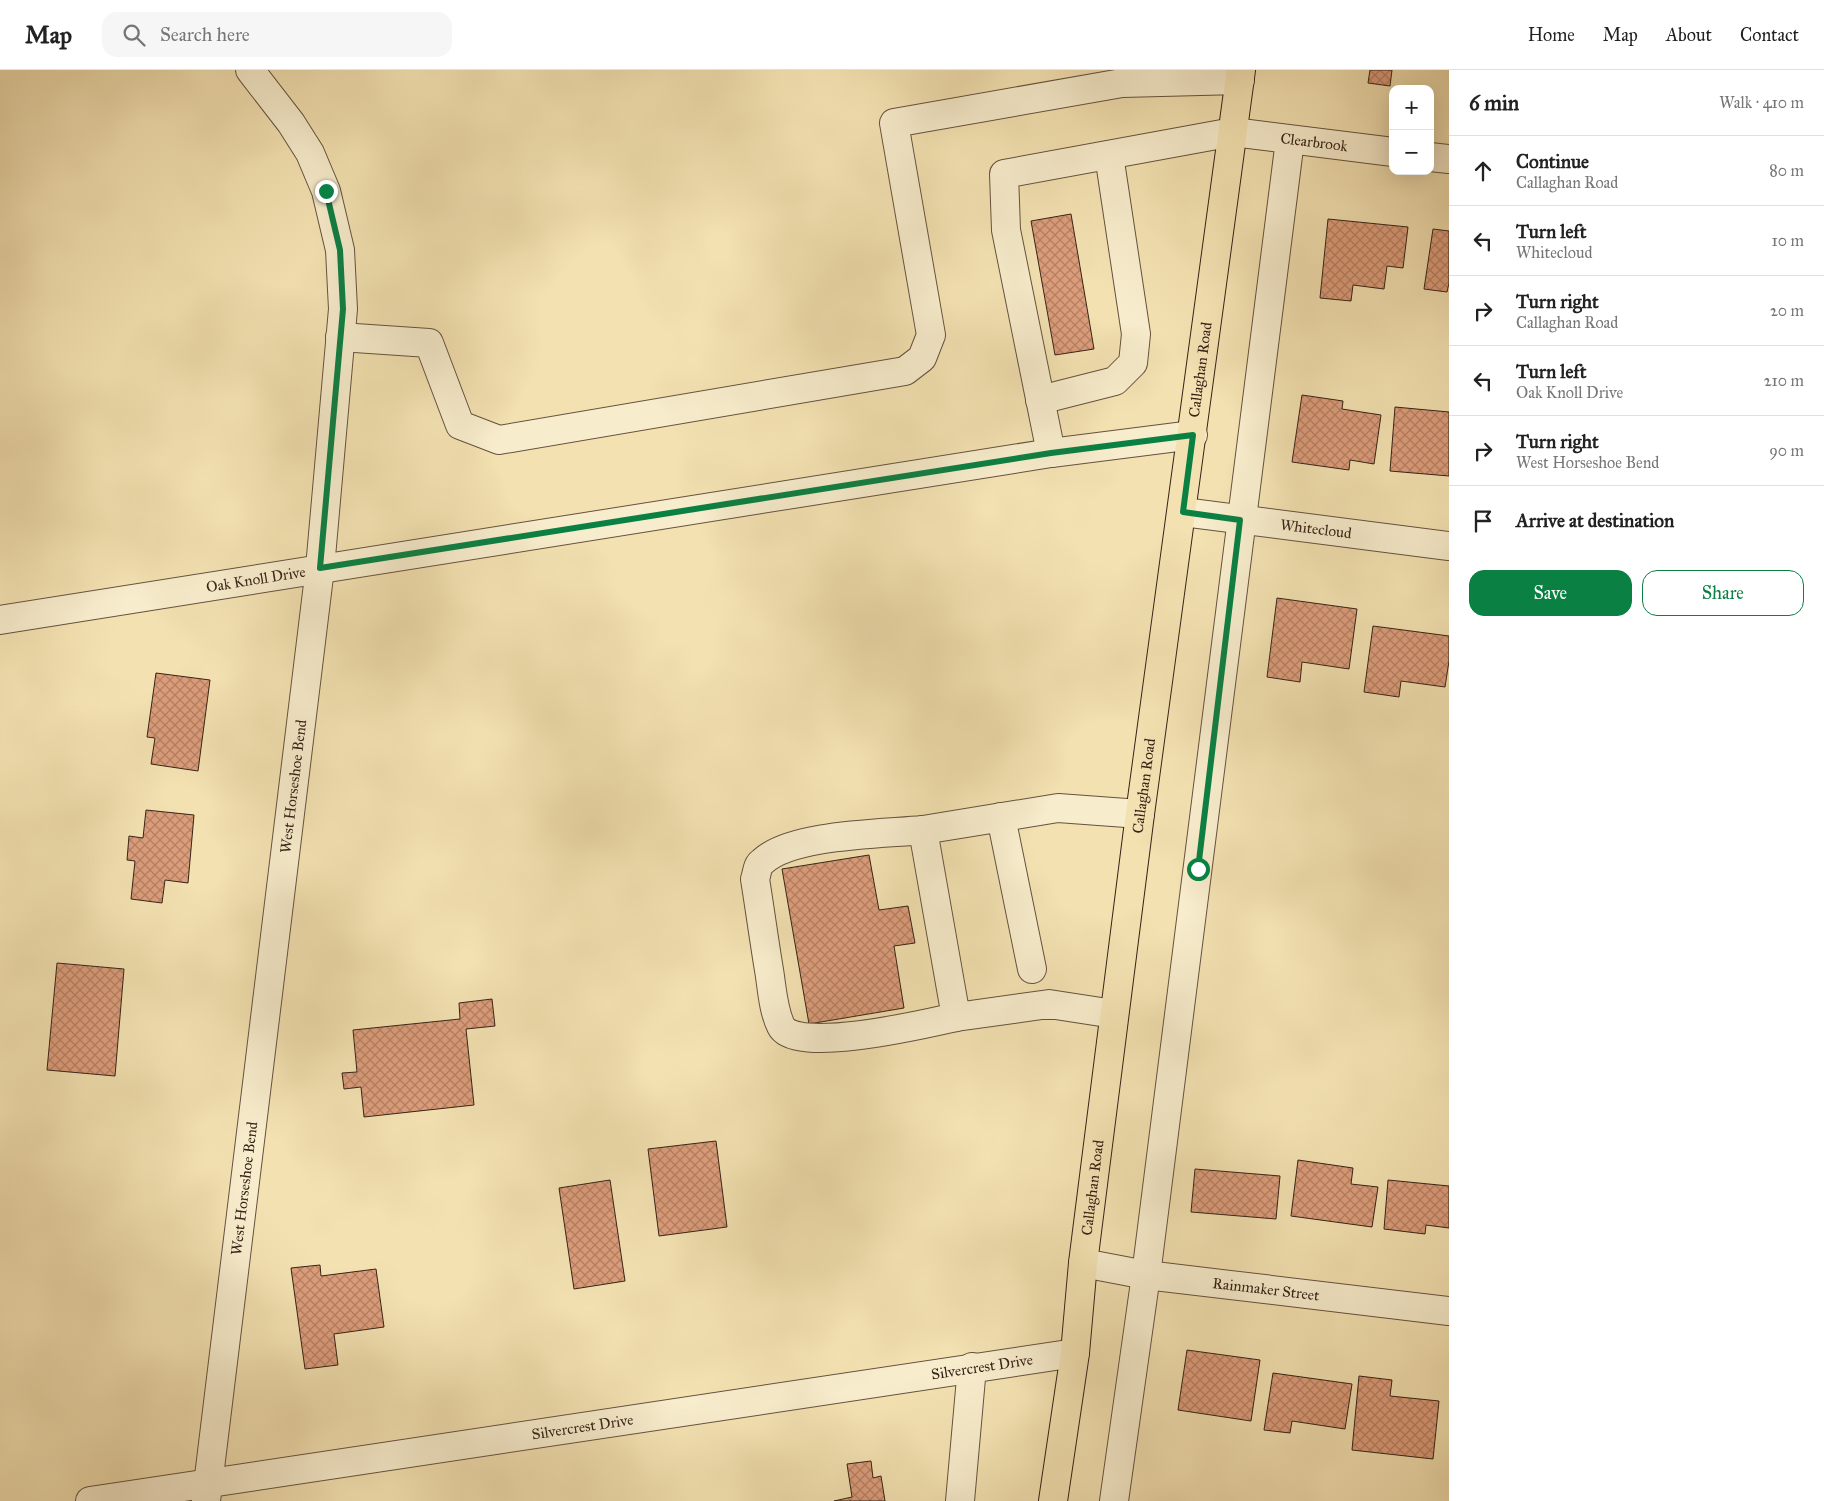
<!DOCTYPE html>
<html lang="en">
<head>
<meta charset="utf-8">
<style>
	:root { --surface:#fff; --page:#f6f6f6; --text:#222; --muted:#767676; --line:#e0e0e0; --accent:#0b8043 }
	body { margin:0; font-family:"IM FELL Great Primer",serif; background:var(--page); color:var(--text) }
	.controls { position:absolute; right:15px; top:15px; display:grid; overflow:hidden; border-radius:10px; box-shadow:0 5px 20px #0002 }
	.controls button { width:45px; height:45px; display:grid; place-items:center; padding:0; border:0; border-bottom:1px solid var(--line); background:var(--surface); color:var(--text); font:25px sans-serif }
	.stop { position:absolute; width:15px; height:15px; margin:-11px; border:4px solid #0b8043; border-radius:50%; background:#fff }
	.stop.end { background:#0b8043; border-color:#fff; box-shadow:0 1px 5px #0008 }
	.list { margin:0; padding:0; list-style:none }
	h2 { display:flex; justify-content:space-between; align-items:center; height:65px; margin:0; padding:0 20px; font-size:21px }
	h2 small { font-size:16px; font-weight:400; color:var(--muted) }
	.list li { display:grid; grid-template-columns:32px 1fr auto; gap:15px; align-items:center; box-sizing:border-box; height:70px; padding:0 20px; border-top:1px solid var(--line) }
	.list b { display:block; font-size:19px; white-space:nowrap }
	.list p { margin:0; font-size:16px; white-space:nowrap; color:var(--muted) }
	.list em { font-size:16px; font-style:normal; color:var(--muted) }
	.actions { display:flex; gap:10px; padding:15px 20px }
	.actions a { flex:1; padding:11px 0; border:1px solid var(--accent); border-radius:15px; text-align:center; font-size:18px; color:var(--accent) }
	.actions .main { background:var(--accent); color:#fff }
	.icon { flex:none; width:28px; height:28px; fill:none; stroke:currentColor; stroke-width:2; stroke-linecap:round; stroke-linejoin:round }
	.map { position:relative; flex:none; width:1449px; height:1431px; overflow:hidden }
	header { display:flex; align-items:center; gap:30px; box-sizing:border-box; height:70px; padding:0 25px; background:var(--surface); border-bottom:1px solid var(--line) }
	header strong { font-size:24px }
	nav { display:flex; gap:28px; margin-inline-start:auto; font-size:18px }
	.search { width:350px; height:45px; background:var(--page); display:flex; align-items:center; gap:12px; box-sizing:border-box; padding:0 18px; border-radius:15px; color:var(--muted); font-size:19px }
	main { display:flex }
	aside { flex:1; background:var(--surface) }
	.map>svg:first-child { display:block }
	.building { fill:url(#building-cross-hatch); stroke:#362317 }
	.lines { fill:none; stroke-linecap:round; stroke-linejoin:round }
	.minor-casing { stroke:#65523e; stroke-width:30 }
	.major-casing { stroke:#362317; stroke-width:30 }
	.minor { stroke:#f7eccc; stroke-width:28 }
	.major { stroke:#f3e1b1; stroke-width:28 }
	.route { stroke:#0b8043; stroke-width:6 }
	.labels { text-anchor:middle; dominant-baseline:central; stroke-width:4; stroke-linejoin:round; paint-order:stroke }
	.street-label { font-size:15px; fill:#362317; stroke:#f7eccc }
</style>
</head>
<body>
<header>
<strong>Map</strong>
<div class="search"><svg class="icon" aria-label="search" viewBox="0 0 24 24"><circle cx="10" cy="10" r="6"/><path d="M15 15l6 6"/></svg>Search here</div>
<nav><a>Home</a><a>Map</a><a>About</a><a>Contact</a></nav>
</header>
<main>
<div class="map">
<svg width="1449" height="1431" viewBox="0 0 1449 1431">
	<defs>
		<pattern id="building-cross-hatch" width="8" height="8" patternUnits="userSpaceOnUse" patternTransform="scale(1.25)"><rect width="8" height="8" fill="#dd9d7b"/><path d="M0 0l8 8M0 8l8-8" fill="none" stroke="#b48064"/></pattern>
	</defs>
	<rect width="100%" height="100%" fill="#f3e1b1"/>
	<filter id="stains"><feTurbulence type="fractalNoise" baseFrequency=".004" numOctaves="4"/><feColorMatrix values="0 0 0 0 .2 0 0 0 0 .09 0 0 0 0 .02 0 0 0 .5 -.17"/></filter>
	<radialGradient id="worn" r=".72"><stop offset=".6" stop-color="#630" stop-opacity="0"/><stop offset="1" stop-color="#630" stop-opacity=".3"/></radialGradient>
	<path class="building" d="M1370,0h22l-2,16 -22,-3z
		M1071,144l23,135 -39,6 -24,-134z
		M1328,149l80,8 -5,41 -16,-2 -3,23 -31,-4 -2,16 -31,-3z
		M1433,159l16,2v52l-2,9 -23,-3z
		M1302,325l41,6 -1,8 39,6 -7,49 -24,-4 -1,10 -57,-8z
		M1395,337l54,5v64l-59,-5z
		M1277,528l80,11 -8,60 -47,-7 -2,20 -33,-5z
		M1373,556l76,10v25l-4,26 -44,-6 -2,16 -35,-5z
		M156,603l54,7 -12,91 -47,-7 4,-26 -8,-1z
		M146,740l48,5 -6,68 -23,-3 -3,23 -31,-4 4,-38 -8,-1 2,-24 14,2z
		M869,785l10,55 29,-4 7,37 -21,3 10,62 -95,16 -27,-155z
		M57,893l67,6 -9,107 -68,-6z
		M492,929l3,27 -29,3 8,76 -110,12 -3,-30 -17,2 -2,-16 15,-1 -4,-42 107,-11 -1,-16z
		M716,1071l11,86 -68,9 -11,-87z
		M1298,1090l55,8 -2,16 27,3 -6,40 -81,-11z
		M1195,1099l85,7 -4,43 -85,-7z
		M610,1110l15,101 -51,8 -15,-101z
		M1388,1110l61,6v42l-23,-3 -1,9 -41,-5z
		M320,1195l1,11 55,-7 8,58 -50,7 4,31 -33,4 -14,-101z
		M1187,1280l73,10 -9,61 -73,-11z
		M1273,1303l79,11 -7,45 -53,-8 -2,12 -26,-3z
		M1359,1306l33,4 -2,16 49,5 -6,58 -81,-9z
		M871,1391l2,17 8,-2 4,25h-51l18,-4 -5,-33z"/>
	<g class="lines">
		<g class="minor-casing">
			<g id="minor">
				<path d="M1430,87l19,2"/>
				<path d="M340,267l89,6 31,82 39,15 406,-69 17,-13 9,-23 -37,-212 228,-40 118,-3"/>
				<path d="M1040,330l75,-19 18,-18 3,-29 -27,-179"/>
				<path id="s1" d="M1051,383l-45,-223 -2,-56 229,-42 160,20"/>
				<path id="s2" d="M1183,442l266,34"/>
				<path id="s3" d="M0,550l1051,-167 142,-18"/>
				<path d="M1001,747l31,152"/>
				<path d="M923,760c-41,4 -132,4 -161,32 -5,3 -5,12 -7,17 5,31 9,61 14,91 3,18 4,40 12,56 14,29 148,-3 175,-9"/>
				<path d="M1114,944l-65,-10 -93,13 -33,-187 135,-22 82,6"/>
				<path id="s4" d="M1083,1193l63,12 303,36"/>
				<path id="s5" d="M90,1431l985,-148"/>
				<path id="s6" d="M206,1431l114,-933 23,-259 -3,-59 -14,-59 -16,-38 -19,-30 -41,-53"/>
				<path d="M960,1431l12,-134"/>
				<path d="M1114,1431l32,-226 144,-1135"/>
			</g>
		</g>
		<g class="major-casing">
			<g id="major">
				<path id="s7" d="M1053,1431l22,-148 8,-90 57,-449 101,-744"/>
			</g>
		</g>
		<use href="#minor" class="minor"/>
		<use href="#major" class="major"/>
	</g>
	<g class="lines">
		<path class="route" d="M326,121l14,59 3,59 -23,259 731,-115 142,-18 -10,77 57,8 -42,349"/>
	</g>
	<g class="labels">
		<g class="street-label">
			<text stroke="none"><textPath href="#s1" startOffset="598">Clearbrook</textPath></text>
			<text stroke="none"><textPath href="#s7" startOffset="1141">Callaghan Road</textPath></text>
			<text stroke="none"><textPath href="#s2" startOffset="134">Whitecloud</textPath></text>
			<text stroke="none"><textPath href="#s3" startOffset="259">Oak Knoll Drive</textPath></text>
			<text stroke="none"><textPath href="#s7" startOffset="721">Callaghan Road</textPath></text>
			<text stroke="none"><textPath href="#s6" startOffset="720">West Horseshoe Bend</textPath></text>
			<text stroke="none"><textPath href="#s7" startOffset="316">Callaghan Road</textPath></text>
			<text stroke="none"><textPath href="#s6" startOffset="315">West Horseshoe Bend</textPath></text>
			<text stroke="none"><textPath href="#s4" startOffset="185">Rainmaker Street</textPath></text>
			<text stroke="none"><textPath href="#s5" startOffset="902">Silvercrest Drive</textPath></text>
			<text stroke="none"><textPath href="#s5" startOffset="498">Silvercrest Drive</textPath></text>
		</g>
	</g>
	<rect width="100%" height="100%" filter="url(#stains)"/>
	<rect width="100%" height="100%" fill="url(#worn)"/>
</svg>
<div class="controls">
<button>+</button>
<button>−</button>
</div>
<div class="stop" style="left:1198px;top:799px"></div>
<div class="stop end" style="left:326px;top:121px"></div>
</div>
<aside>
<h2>6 min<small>Walk · 410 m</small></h2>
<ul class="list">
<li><svg class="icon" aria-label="ahead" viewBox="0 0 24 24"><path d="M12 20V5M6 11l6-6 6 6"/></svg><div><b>Continue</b><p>Callaghan Road</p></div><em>80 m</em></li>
<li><svg class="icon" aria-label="left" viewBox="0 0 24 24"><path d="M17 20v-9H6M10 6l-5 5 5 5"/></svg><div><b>Turn left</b><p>Whitecloud</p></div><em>10 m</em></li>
<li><svg class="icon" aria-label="right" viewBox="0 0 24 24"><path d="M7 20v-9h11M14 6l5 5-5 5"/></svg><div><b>Turn right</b><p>Callaghan Road</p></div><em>20 m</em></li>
<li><svg class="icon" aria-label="left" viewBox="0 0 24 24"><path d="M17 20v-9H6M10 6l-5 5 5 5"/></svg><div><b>Turn left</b><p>Oak Knoll Drive</p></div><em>210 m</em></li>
<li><svg class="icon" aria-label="right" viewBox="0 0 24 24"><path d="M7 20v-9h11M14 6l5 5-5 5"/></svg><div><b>Turn right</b><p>West Horseshoe Bend</p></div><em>90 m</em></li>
<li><svg class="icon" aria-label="arrive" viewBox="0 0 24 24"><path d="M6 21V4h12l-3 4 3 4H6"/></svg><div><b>Arrive at destination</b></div></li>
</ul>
<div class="actions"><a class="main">Save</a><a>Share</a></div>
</aside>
</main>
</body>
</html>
